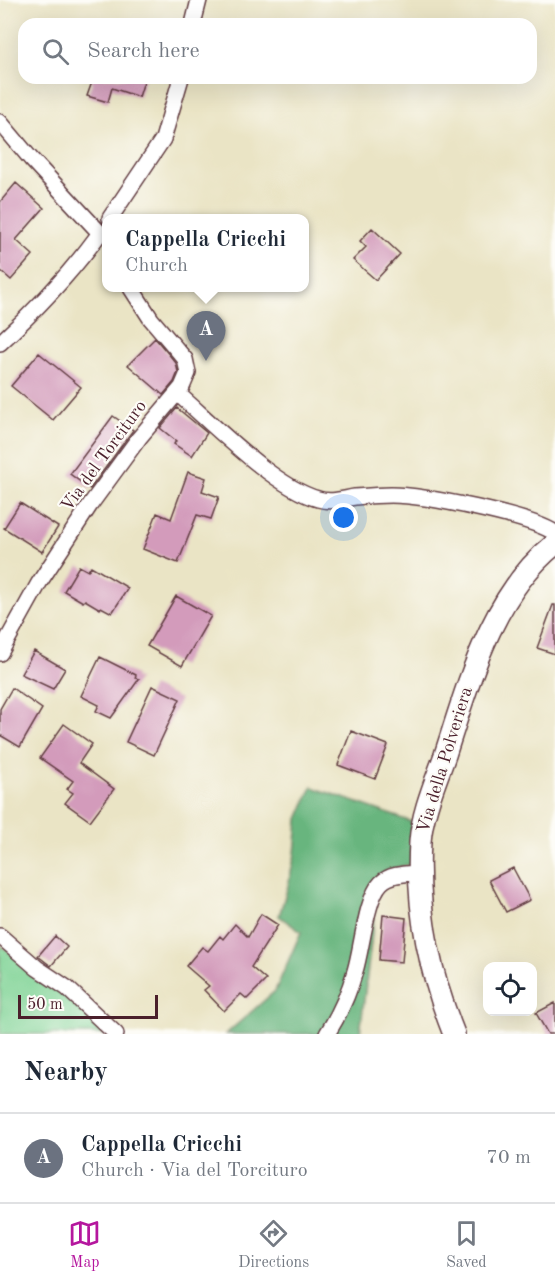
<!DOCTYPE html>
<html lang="en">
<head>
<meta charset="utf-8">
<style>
	:root { --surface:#fff; --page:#f2f2f3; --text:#1f2937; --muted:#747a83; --line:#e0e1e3; --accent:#b5179e }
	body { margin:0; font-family:"Old Standard TT",serif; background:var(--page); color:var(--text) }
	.controls { position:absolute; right:18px; bottom:18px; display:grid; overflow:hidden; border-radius:12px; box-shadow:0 6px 24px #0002 }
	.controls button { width:54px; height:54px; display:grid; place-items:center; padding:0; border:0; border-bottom:2px solid var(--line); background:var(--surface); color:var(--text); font:30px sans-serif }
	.scale { position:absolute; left:18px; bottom:15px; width:140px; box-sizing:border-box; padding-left:6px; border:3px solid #4a1f2b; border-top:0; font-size:16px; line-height:21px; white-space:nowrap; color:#4a1f2b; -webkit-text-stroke:4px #fdfcf7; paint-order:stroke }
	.you { position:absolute; left:344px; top:518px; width:21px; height:21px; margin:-15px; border:4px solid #fff; border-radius:50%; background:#1a73e8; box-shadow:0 0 0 9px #1a73e833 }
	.badge { display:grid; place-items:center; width:39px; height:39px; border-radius:50%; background:var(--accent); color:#fff; font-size:20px; font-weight:700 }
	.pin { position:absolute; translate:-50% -50px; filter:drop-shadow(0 2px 3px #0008) }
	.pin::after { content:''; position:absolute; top:32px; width:21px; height:18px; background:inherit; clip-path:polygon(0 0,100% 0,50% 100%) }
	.popup { position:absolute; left:102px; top:214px; width:207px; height:78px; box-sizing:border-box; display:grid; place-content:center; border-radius:12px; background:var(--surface); filter:drop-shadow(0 2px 4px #0005); font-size:20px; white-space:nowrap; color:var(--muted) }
	.popup b { font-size:22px; color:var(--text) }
	.popup::after { content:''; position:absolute; left:50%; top:100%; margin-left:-12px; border:12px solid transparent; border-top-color:var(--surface) }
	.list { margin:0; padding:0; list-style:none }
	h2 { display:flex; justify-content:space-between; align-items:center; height:78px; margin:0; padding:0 24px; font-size:26px }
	h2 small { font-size:20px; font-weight:400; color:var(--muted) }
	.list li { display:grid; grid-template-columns:39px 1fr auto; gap:18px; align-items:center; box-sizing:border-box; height:90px; padding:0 24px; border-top:2px solid var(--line) }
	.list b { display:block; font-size:22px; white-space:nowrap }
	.list p { margin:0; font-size:20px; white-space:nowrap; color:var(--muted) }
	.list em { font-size:20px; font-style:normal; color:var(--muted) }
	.icon { flex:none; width:33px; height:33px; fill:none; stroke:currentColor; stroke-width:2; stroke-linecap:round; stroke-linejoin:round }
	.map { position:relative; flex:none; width:555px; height:1034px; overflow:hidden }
	.search { position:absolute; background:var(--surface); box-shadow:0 6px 24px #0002; left:18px; right:18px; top:18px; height:66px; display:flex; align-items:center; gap:15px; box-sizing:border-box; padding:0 21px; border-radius:18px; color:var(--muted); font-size:22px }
	.sheet { height:168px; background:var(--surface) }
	nav { display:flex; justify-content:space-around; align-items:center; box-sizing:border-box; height:84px; border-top:2px solid var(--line); background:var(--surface); font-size:16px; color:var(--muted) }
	nav a { display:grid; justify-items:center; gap:3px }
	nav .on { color:var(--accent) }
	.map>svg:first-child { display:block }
	.green { fill:#7fd395; stroke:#647960; stroke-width:1.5 }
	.forest { fill:#67b57e; stroke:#586a54; stroke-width:1.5 }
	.building { fill:#d39bbb }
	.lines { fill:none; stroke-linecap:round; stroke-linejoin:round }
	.minor-casing { stroke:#623d42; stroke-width:18 }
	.secondary-casing { stroke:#623d42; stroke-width:24 }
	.minor { stroke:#fff; stroke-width:15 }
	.secondary { stroke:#fff; stroke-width:21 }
	.labels { text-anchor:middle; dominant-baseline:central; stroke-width:4.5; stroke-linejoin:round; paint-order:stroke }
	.street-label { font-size:18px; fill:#4a1f2b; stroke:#fdfcf7 }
</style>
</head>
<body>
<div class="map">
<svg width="555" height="1034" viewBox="0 0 555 1034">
	<rect width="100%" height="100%" fill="#fdfcf7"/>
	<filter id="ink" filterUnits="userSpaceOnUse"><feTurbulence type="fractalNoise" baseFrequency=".0167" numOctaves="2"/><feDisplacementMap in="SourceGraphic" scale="12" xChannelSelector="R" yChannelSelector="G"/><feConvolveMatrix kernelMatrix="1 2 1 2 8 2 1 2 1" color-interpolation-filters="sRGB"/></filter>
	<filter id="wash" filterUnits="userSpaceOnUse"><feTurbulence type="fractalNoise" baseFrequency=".008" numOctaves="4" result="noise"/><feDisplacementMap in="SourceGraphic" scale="24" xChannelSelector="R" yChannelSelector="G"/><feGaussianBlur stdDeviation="1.35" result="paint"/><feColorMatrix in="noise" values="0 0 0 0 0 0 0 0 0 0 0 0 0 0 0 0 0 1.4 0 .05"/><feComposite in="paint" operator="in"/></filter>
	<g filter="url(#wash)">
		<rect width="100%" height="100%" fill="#eae4c5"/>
		<path class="green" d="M0,945l73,55 34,34h-107z"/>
		<path class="forest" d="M312,787l103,36 -3,41 -22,5 -11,6 -19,159h-134l49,-43 26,-59 -22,-16 9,-30 7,-32 3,-35z"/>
		<g id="blocks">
			<path class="building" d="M90,78h55l-6,19 -27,-9 -4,14 -21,-6 5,-14z
				M16,183l28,25 -28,32 17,15 -22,25 -11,-10v-68z
				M372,228l28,26 -24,26 -23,-20 13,-13 -6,-6z
				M155,338l21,25 2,9 -4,10 -11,13 -35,-30z
				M39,353l42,34 -28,33 -42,-34z
				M177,408l30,25 -15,23 -18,-12 2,-3 -16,-13z
				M113,416l20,14 -43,59 -20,-15z
				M188,472l18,6 -4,13 17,6 -8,22 -14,-4 -19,48 -35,-14 14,-36 14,6z
				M20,503l38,24 -16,25 -38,-24z
				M79,566l9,5 3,-5 37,22 -16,25 -11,-6 -1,2 -15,-9 -2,2 -19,-11z
				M176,596l35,20 -29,50 -35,-20z
				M553,605h2v49l-18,-6z
				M34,651l31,18 -12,20 -32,-15z
				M100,657l36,18 -1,3 4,1 -28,39 -15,-7 3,-6 -18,-9z
				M152,686l28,13 -26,56 -28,-13z
				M12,688l30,21 -22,38 -20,-12v-26z
				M64,724l28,20 -13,19 35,26 -24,32 -25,-18 8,-10 -6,-4 6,-8 -33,-23z
				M351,731l37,14 -13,34 -37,-14z
				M513,868l17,32 -24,12 -17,-32z
				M261,914l17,11 -27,42 15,13 -19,19 -6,-5 -17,17 -20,-21 5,-4 -23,-20 16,-19 6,4 12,-15 3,3 12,-15 13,13z
				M383,915l23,3 -4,44 -23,-2z
				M55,936l12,11 -16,19 -13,-10z
				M555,1003v31h-7l-12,-21z"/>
		</g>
	</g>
	<g filter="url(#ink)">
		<use href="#blocks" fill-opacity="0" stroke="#623d42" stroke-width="1.5"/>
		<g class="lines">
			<g class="minor-casing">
				<path id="minor" d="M193,24l6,-24
					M0,122l31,37 69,74c-29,40 -63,76 -100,110
					M110,218l53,-79 18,-61
					M177,393c36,31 97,94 141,106 13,4 24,0 37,-2 12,-1 24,-2 36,-2 32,0 139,21 164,38
					M0,653l39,-70 51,-78 49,-67 43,-51 6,-14 -3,-14 -34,-40 -20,-31
					M0,936l37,32 30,20 49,46
					M327,1034c12,-19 22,-41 28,-63 7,-22 11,-73 26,-88 10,-10 25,-9 39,-10"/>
			</g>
			<g class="secondary-casing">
				<path id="secondary" d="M454,1034c-24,-60 -38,-127 -34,-192 2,-29 15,-59 25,-87 24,-74 47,-161 110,-211"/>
			</g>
			<use href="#minor" class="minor"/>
			<use href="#secondary" class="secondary"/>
		</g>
	</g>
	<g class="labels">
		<g class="street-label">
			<text transform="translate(104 456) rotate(-54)">Via del Torcituro</text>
			<text transform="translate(445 760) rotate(-73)">Via della Polveriera</text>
		</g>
	</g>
</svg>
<div class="controls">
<button><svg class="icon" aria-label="locate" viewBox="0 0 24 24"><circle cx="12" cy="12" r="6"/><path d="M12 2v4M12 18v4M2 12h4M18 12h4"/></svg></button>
</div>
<div class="scale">50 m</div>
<div class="you"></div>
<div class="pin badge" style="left:206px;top:361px;background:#6b7280">A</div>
<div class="popup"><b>Cappella Cricchi</b>Church</div>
<div class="search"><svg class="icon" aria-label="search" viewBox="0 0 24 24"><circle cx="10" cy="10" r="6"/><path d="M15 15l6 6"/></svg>Search here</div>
</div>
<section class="sheet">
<h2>Nearby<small></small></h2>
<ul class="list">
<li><span class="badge" style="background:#6b7280">A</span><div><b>Cappella Cricchi</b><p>Church · Via del Torcituro</p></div><em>70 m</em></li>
</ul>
</section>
<nav>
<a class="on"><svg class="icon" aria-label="map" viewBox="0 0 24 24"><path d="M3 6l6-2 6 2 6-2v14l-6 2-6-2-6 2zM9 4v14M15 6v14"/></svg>Map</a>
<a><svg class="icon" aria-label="directions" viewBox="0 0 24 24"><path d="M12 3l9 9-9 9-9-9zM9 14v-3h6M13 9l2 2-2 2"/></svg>Directions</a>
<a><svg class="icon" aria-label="saved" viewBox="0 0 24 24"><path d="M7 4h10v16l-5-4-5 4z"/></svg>Saved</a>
</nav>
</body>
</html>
